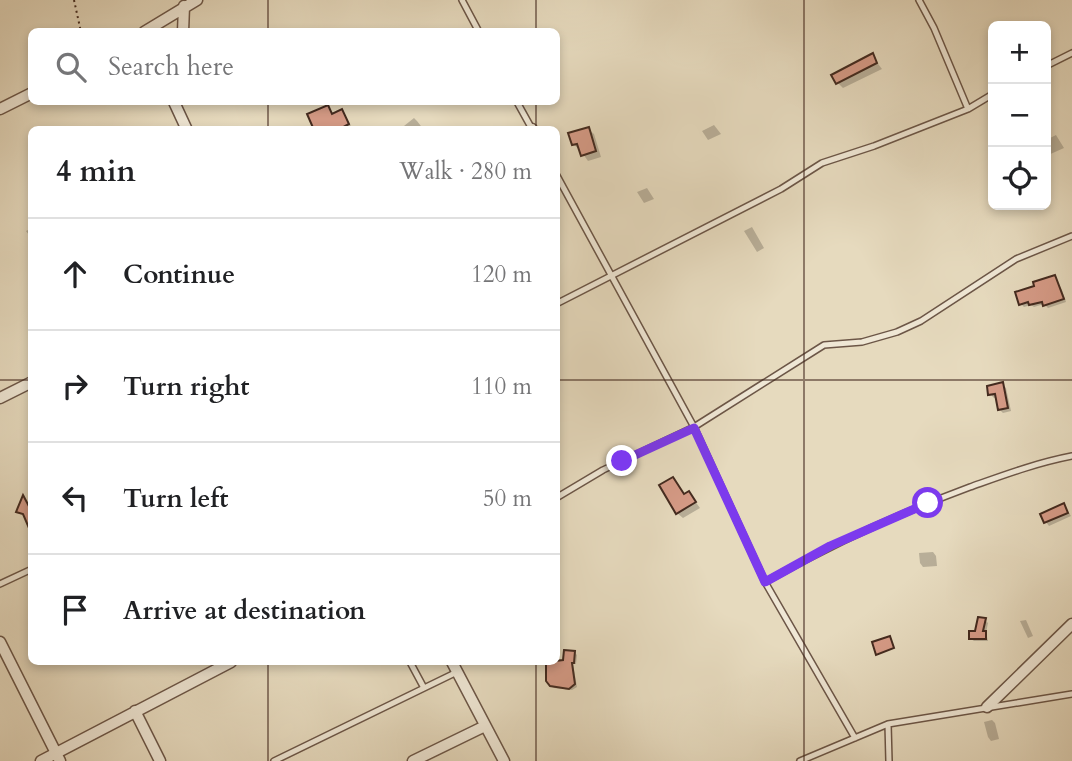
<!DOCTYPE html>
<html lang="en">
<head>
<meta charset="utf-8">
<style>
	:root { --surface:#fff; --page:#f2f2f2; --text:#202124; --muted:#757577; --line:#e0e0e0 }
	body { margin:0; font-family:Cardo,serif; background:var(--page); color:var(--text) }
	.controls { position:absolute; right:21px; top:21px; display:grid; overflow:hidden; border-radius:10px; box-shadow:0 4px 10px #0003 }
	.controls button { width:63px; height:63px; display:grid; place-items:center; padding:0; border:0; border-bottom:2px solid var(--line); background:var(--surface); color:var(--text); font:35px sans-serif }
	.stop { position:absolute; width:21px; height:21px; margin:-16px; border:5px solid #7c3aed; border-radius:50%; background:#fff }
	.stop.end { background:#7c3aed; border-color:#fff; box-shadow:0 2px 7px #0008 }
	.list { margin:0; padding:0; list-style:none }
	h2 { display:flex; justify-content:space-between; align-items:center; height:91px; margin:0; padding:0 28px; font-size:30px }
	h2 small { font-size:23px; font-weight:400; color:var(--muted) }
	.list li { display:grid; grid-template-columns:46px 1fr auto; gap:21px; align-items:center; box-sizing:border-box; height:112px; padding:0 28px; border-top:2px solid var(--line) }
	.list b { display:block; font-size:26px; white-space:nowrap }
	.list em { font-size:23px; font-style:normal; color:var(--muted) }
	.icon { flex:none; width:38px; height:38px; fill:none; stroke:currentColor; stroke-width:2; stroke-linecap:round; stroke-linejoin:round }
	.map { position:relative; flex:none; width:1072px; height:761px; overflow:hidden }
	.search { position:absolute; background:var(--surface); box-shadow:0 4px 10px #0003; left:28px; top:28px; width:532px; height:77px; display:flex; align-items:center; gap:18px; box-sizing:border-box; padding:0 24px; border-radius:10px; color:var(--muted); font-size:26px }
	.panel { position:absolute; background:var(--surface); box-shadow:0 4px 10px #0003; left:28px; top:126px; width:532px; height:539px; border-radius:10px }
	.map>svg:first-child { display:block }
	.shadow { fill:#0003 }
	.building { fill:#d69b87; stroke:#432a1f; stroke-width:2 }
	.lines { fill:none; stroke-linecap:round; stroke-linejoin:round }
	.lane-casing { stroke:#6c5647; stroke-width:8 }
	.street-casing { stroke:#6c5647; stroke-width:13 }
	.path { stroke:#432a1f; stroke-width:2; stroke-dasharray:2 3.5; stroke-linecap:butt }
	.lane { stroke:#efe7d5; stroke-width:5 }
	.street { stroke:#efe7d5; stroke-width:10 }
	.route { stroke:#7c3aed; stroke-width:9 }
	.grid { fill:none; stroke:#432a1f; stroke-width:2; stroke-opacity:0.55 }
</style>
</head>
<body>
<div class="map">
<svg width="1072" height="761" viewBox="0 0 1072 761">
	<rect width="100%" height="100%" fill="#e6dabe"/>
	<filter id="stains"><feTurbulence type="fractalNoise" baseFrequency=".00286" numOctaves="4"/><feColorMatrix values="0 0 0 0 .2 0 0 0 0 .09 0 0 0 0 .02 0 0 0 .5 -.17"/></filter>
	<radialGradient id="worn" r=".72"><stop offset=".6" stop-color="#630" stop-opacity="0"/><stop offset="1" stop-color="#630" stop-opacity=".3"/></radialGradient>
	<path class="shadow" d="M872,56l10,13 -39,19 -5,-5z
		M327,107l6,8 9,-4 10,17 -48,1 10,-4z
		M414,118l3,3 7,9h-17l-3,-4z
		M714,125l7,9 -13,6 -6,-9z
		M588,129l6,5 7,23 -13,4 -8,-11 -7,-6z
		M1056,135l8,13 -18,8v-16z
		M647,188l7,11 -10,4 -7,-11z
		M752,227l12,21 -7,4 -13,-21z
		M32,228v11l-6,-8z
		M1055,277l7,13 4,12 -18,6 -4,-4 -10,3 -3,-2 -7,2 -3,-3 15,-17z
		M1002,384l4,4 5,23 -8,2 -3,-3 -3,-13 -3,1 -4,-4z
		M673,479l12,17 4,-3 11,15 -17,10 -6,-5z
		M1064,505l7,11 -22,10 -3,-4z
		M933,552l3,4 1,10 -14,1 -3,-4 -1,-10z
		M985,620l3,3 -2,10 2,8h-14l-3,-2z
		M1026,620l7,16 -5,2 -8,-17z
		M575,653l2,2 -1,9h-3l4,23 -5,3 -18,-2 -6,-7v-19l16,-1z
		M992,720l3,3 4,16 -8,2 -3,-4 -4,-15z"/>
	<path class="building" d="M873,53l4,10 -41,21 -5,-9z
		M328,105l4,9 10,-5 7,15 -11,6h-24l-7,-16z
		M589,127l7,24 -15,5 -4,-12 -5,1 -4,-12z
		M1055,275l9,24 -21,7 -1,-4 -13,3 -1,-3 -9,3 -4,-13 19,-6 -1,-4z
		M1003,382l5,26 -10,2 -3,-16 -7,1 -1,-9z
		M673,477l11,17 5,-3 7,11 -20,12 -17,-29z
		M23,495l9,17v23l-9,-21 -7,-2z
		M1064,503l4,10 -24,10 -4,-9z
		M978,617l8,1 -3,13h3v8h-17v-8h6z
		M890,636l4,12 -18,7 -4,-13z
		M564,650l11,1 -1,12h-2l3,21 -6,5 -19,-3 -4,-5v-19l17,-2z"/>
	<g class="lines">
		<g class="lane-casing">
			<path id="lane" d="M462,0l17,32
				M919,0l15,28 34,81
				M1046,66l26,-13
				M517,102l15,27
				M556,174l138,253 71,155c67,-38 132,-68 205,-95 34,-12 66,-24 102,-31
				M556,304l225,-115 41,-26 52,-17 94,-37 25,-15
				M556,498l47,-28 91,-43 130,-82 38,-3 35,-10 24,-11 95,-62 56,-23
				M765,582l90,156
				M0,584l32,-15
				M410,662l14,26
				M888,724l1,37
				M274,761l183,-89
				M800,761l88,-37 184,-30"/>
		</g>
		<g class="street-casing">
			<path id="street" d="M144,32l53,-32
				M183,32l1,-26
				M174,102l13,28
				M0,109l32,-16
				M531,130l1,-1
				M0,398l32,-16
				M0,642l60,119
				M452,662l52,99
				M987,707l85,-83
				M135,711l25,50
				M41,761l190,-99
				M413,761l72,-35"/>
		</g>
		<path class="path" d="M74,0l7,32"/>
		<use href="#lane" class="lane"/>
		<use href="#street" class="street"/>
	</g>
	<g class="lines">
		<path class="route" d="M622,461l72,-33 71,154 65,-36 98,-43"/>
	</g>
	<path class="grid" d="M268,0v32M536,0v32M804,0v761M268,102v28M536,102v28M0,380h32M556,380h516M268,662v99M536,662v99"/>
	<rect width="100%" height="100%" filter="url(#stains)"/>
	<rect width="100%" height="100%" fill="url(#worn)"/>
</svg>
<div class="controls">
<button>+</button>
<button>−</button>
<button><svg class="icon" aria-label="locate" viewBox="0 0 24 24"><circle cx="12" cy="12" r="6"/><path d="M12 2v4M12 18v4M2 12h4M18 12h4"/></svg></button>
</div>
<div class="stop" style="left:928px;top:503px"></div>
<div class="stop end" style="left:622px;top:461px"></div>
<div class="search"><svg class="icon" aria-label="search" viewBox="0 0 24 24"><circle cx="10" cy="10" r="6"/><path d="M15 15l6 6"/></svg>Search here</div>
<section class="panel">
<h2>4 min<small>Walk · 280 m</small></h2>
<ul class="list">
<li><svg class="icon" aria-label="ahead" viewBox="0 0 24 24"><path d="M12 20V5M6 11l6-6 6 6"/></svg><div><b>Continue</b></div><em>120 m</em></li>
<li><svg class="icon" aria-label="right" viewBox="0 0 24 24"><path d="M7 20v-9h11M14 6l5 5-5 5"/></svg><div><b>Turn right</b></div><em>110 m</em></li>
<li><svg class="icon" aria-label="left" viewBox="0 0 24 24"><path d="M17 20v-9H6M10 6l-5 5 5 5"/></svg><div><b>Turn left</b></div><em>50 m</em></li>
<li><svg class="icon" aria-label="arrive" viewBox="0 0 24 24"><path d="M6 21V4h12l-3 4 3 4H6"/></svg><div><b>Arrive at destination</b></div></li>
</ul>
</section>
</div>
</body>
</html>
